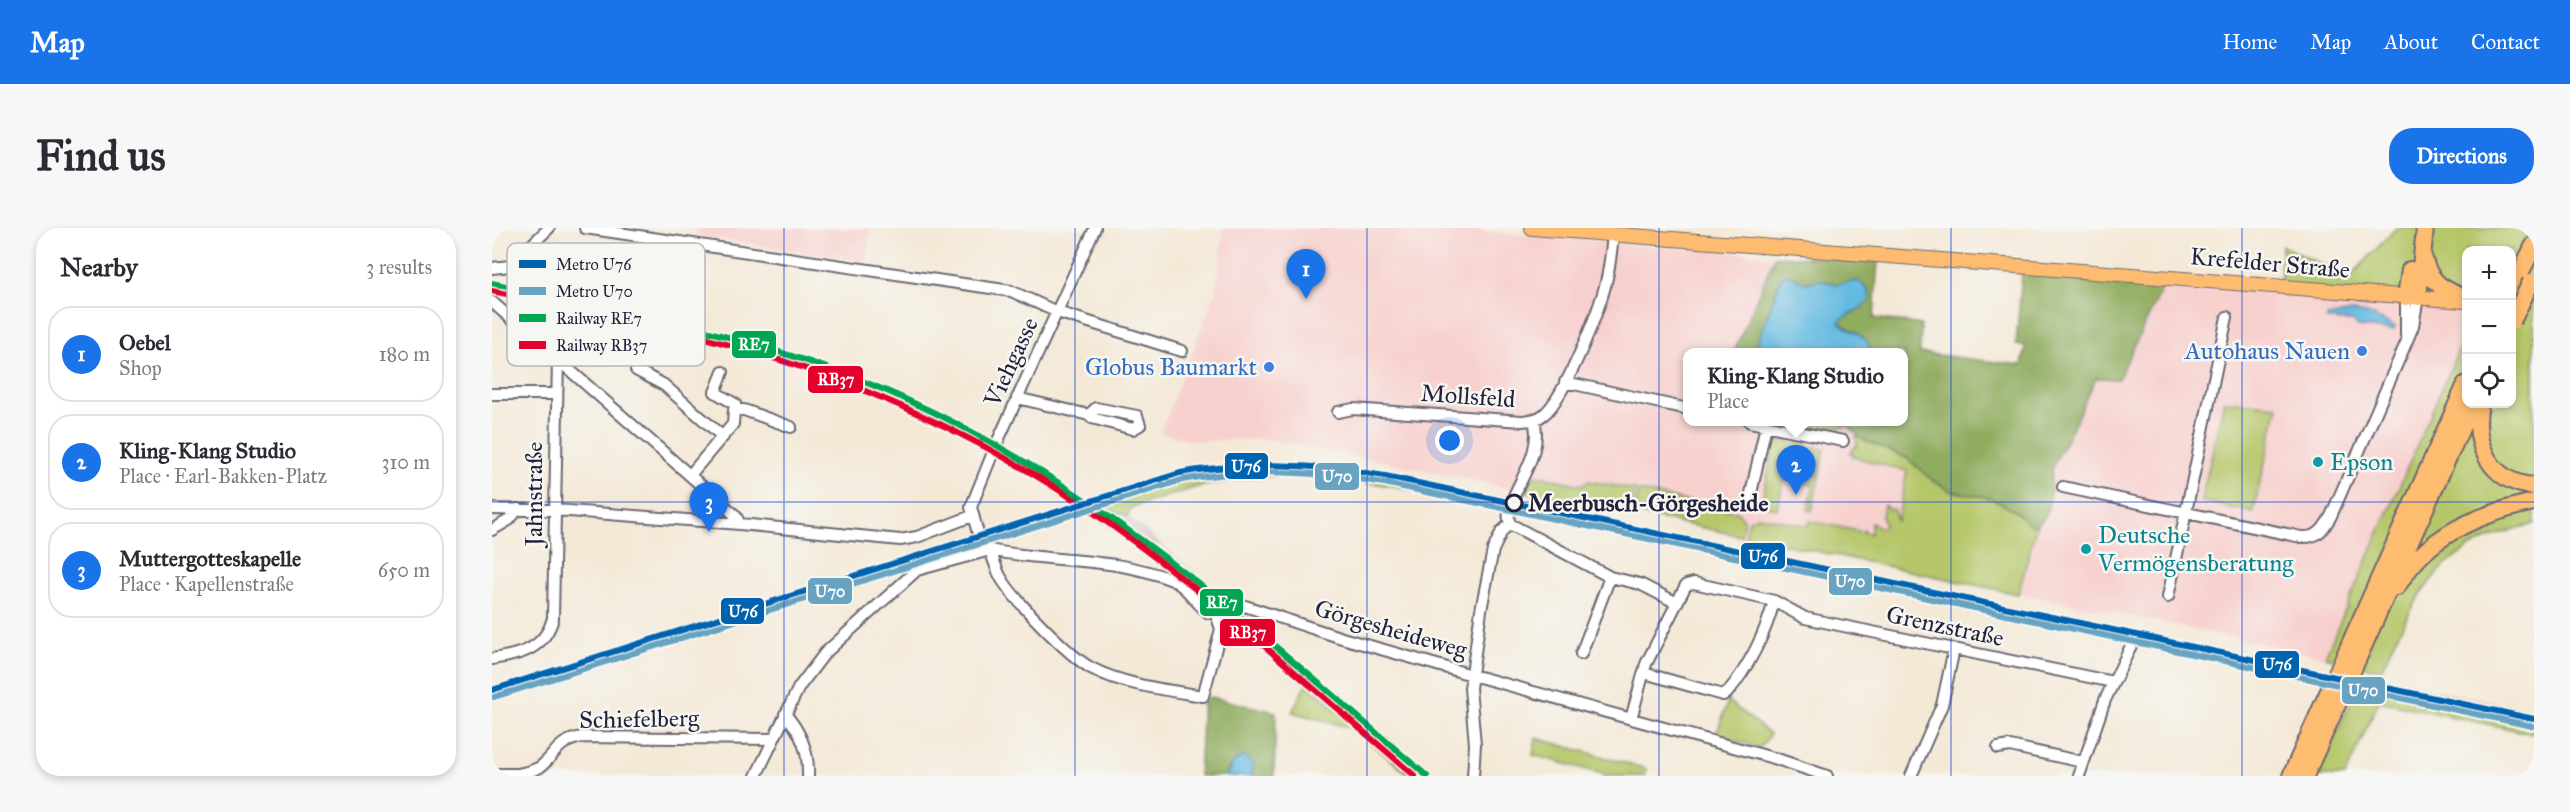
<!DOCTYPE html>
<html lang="en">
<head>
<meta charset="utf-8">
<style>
	:root { --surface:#fff; --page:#f7f7f7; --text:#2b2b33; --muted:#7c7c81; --line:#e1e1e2; --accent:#1a73e8 }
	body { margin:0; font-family:"IM FELL Great Primer",serif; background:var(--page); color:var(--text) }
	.controls { position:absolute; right:18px; top:18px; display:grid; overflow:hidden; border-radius:12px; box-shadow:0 3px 9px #0003 }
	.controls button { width:54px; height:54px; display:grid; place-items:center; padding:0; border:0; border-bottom:2px solid var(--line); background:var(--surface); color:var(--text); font:30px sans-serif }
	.you { position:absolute; left:958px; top:213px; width:21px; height:21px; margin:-15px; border:4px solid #fff; border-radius:50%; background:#1a73e8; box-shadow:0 0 0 9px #1a73e833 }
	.badge { display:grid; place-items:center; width:39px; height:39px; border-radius:50%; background:var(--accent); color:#fff; font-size:20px; font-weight:700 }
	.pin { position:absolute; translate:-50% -50px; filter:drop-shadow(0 2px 3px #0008) }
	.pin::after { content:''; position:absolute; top:32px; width:21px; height:18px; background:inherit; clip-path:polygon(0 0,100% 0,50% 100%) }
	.popup { position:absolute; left:1191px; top:120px; width:225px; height:78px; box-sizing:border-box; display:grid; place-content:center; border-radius:12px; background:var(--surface); filter:drop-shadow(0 2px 4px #0005); font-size:20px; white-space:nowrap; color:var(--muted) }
	.popup b { font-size:22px; color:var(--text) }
	.popup::after { content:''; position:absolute; left:50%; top:100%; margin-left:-12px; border:12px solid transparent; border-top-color:var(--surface) }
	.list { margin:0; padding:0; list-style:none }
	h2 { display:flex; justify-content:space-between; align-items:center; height:78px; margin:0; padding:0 24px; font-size:26px }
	h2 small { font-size:20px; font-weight:400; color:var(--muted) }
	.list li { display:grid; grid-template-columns:39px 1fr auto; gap:18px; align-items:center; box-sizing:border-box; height:96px; margin:0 12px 12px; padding:0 12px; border:2px solid var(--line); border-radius:24px }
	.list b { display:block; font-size:22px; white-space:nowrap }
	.list p { margin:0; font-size:20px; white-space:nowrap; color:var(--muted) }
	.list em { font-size:20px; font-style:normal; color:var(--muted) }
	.icon { flex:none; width:33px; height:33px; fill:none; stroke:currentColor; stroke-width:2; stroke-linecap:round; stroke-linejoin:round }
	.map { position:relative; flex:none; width:2042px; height:548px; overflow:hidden; border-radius:24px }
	header { display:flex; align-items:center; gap:36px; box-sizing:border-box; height:84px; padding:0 30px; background:var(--accent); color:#fff }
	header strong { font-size:28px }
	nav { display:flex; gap:33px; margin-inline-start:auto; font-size:21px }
	.intro { display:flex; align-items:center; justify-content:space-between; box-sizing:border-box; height:144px; padding:0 36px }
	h1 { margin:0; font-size:42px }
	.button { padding:15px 27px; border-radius:24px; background:var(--accent); color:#fff; font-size:21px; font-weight:700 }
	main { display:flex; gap:36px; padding:0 36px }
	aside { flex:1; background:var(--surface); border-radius:24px; box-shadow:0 3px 9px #0003 }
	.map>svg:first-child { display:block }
	.built { fill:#f7d0cd }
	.industrial { fill:#d2bec3 }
	.green { fill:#b5c76b; stroke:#6c7453; stroke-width:1.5 }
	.forest { fill:#90ac5f; stroke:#59674d; stroke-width:1.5 }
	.water { fill:#64bae1; stroke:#436e8e; stroke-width:1.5 }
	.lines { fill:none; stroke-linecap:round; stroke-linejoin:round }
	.minor-casing { stroke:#6c6872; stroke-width:14 }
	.major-casing { stroke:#6c6872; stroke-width:16 }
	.highway-casing { stroke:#6c6872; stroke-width:20 }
	.minor { stroke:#fff; stroke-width:10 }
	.major { stroke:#febc70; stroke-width:14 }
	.highway { stroke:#febc70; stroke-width:16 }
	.rail { stroke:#22223b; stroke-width:2; stroke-dasharray:9 4.5; stroke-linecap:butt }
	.highway-bridge-casing { stroke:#6c6872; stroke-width:20; stroke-linecap:butt }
	.highway-bridge { stroke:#febc70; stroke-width:16 }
	.rail-1-casing { stroke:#f6f6f2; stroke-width:10 }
	.rail-2-casing { stroke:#f6f6f2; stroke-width:10 }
	.rail-1 { stroke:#00a651; stroke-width:6 }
	.rail-2 { stroke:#e4002b; stroke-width:6 }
	.metro-1-casing { stroke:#f6f6f2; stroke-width:10 }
	.metro-2-casing { stroke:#f6f6f2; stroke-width:10 }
	.metro-1 { stroke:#0063af; stroke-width:6 }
	.metro-2 { stroke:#68a3c1; stroke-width:6 }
	.grid { fill:none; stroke:#1d4ed8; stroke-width:1.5; stroke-opacity:0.55 }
	.shop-dot { fill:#3f7fe0; stroke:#f6f6f2; stroke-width:2 }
	.culture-dot { fill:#0f9aa8; stroke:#f6f6f2; stroke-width:2 }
	.stop-dot { fill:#f6f6f2; stroke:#22223b; stroke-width:3 }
	.labels { text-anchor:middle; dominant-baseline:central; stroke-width:5; stroke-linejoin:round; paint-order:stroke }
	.street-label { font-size:24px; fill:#22223b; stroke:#f6f6f2 }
	.shop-label { font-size:24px; fill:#366cbe; stroke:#f6f6f2; text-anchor:end }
	.culture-label { font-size:24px; fill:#0d838f; stroke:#f6f6f2; text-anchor:start }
	.stop-label { font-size:24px; font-weight:bold; fill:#22223b; stroke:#f6f6f2; text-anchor:start }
	.key { fill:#f6f6f2; stroke:#b6b6bb; stroke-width:1.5 }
	.key-label { font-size:16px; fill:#22223b }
	.line-badge { stroke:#f6f6f2; stroke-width:2 }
	.badge-label { font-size:16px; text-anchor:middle; font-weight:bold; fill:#fff }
</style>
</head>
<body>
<header>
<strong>Map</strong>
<nav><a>Home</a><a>Map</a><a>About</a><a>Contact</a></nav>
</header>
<div class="intro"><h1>Find us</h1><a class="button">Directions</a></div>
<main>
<aside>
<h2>Nearby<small>3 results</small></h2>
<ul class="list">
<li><span class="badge">1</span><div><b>Oebel</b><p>Shop</p></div><em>180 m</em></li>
<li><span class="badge">2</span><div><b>Kling-Klang Studio</b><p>Place · Earl-Bakken-Platz</p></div><em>310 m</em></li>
<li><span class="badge">3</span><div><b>Muttergotteskapelle</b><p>Place · Kapellenstraße</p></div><em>650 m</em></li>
</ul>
</aside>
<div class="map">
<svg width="2042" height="548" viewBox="0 0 2042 548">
	<rect width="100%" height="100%" fill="#f6f6f2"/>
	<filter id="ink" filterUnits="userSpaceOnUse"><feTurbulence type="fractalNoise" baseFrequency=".0167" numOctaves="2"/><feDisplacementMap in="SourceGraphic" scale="12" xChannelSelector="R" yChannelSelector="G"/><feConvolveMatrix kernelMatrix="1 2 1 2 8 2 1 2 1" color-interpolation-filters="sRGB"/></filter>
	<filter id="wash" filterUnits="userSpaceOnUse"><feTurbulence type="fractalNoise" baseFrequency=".008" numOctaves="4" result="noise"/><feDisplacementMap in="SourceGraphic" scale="24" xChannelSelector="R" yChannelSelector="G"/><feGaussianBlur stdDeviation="1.35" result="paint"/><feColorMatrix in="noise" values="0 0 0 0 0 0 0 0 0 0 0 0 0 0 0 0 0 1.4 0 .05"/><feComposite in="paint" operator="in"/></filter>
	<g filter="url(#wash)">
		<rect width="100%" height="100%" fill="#f4e9d7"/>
		<path class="built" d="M205,0h173l-4,34 -170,-27z
			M732,0h217l334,28 -41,96h-46v70h83l63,7 15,-3 8,12v7l-6,8 57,13 42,25 40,7 54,20 7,-23 -2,-7 4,-21 43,-89 22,1 47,-96 301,27v23l-141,324 -690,-144 -35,-5 -203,-44 -133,-25 -71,2 -33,-8 56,-142z"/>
		<path class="industrial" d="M606,274l9,8 21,6 304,260h-18l-238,-200 -95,-69z
			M1891,451l151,32v10l-153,-32z"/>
		<path class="green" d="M1904,0h138v296c-96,23 -113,62 -153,146l-56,-13 141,-324v71h46v-154h-46v60l-186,-17 2,-47 68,31z
			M1732,173l54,5 -25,107 -52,-12z
			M1279,194h68l10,4 -10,1 -10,6z
			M1364,208l51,22 20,18 23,15 40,7 25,13 16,14 6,-1 -19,70 -273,-58 4,-16 9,-4 50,10 2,-5 53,11 1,-3v3l7,2v-11l10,5 4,-2 -3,-9 2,-12 6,5 4,-1 3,13 10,-51 -54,-14v-3l-3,-1 7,-8z
			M1292,212l41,9 -13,62 -4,-1 5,-25 -29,-6 -7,30 -16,-5 13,-58 4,-5z
			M769,237l72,4 170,34 -1,2 -23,-2 -84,-17 -106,-12 -44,4 -48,9 -67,21 -2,8 -21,-6 -9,-8c54,-17 106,-31 163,-37z
			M1042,247l48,10 7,-4 47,9 -5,23 -105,-21z
			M1147,263l98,21 7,7 -3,17 -106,-23z
			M814,456l108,92h-4l-56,-47 -62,-17z
			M1866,457l176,36v13l-155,-33 -34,75h-28z
			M1236,473l42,33 -10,14 -44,-13z
			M1044,510l111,31 -2,7h-42v-2l-70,-19z"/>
		<path class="forest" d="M1283,28l103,5 -4,57 47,7 -1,28 102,12 4,-19 -10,-1 6,-74 143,12 -47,96 -22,-1c-10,21 -20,42 -30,63 -5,9 -11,19 -14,29 -3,18 3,51 -21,56l-16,-15 -25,-13 -40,-7 -18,-11 -25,-22 -45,-19 -13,-13 -10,-4h65v-70h-34c-1,-18 -20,-20 -31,-30l4,-6 13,-4 -3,-30 -15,2 -18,-4 -15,3 -15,-8 -9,4 -27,73h-20z
			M718,469l66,15 -2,64h-22v-13l-23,4 -3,9h-27l4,-76z"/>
		<path class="water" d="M1293,47h5l15,8 15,-3 17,4 21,-3c33,23 -14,32 -19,41 11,10 30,12 31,30h-116l27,-73z
			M1860,84l20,3 23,12 -2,3 -36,-3 -5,-6 -25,-1v-3z
			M752,528l8,7v13h-26c4,-10 8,-16 18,-20z"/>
	</g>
	<g filter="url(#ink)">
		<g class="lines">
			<g class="minor-casing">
				<path id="minor" d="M93,0l426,63 46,21 125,39
					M603,0l-99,217 -25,62 9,34 10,9c59,13 124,6 182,30 17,7 23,24 37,33l36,-7 97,32 130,37 305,84 50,17
					M0,40l18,-2 39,-38
					M0,74l243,213 5,9 160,16 17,-3 55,-21
					M1914,107v-38
					M144,142l28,15 59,52
					M231,144l-8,20 20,12 -1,6
					M1073,154l123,27
					M0,166h63
					M525,170l72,17 3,3 41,11 7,-4 -3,-9 -41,-8 -7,7
					M846,184l15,-3 169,12c8,-1 15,-1 21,-6 21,-15 57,-107 63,-133 4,-15 5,-31 7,-46
					M1258,194l93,19
					M198,247l43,-51 1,-14h10l47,17
					M1571,259l238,50c17,1 22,-7 30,-21l75,-173 7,-17 5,-29
					M1256,279l18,-82
					M0,281l64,1 184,14
					M1018,296l100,53 30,7 37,19
					M0,302l17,-10 9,-11
					M498,322c3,8 6,18 10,26 12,22 69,80 91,92 32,17 76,22 112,28l18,-67 -5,-15
					M1676,369l59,-280
					M1089,426l29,-77
					M0,431c28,-4 53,-10 61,-41l5,-260
					M1152,445l79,22 4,-2c21,-25 39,-60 47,-92
					M293,486c16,18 24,37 23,62
					M1139,491l15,-55 40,-79 8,-2 80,18 31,17 308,64
					M1506,520l12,-2 73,16
					M0,546h25
					M20,548c8,-3 20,-4 28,-9 18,-14 15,-25 42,-30l191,2
					M264,548l43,-89 26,-34 92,-83 73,-20
					M981,548l2,-32 -5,-56 11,-78 12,-60 9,-19 8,-7c-10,-26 36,-63 24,-104
					M1419,548l31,-71 12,-56
					M1587,548l26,-76 28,-58"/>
			</g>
			<g class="major-casing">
				<path id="major" d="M1040,0l932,73"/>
			</g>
			<g class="highway-casing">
				<path id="highway" d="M1932,31c5,24 21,31 42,40
					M2020,62l22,-45
					M1914,69l4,-27
					M1926,69l7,-69
					M1988,176c-8,39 10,79 54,82
					M1905,359c29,-52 82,-73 137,-85
					M1799,548l175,-392
					M1813,548l167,-372"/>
			</g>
			<use href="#minor" class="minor"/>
			<use href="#major" class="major"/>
			<use href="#highway" class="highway"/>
			<path class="rail" d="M49,71l105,17"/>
			<g class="highway-bridge-casing">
				<path id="highway-bridge" d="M2020,93l19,-39"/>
			</g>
			<use href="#highway-bridge" class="highway-bridge"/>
			<g class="rail-1-casing">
				<path id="rail-1" d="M0,55c140,29 279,57 411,115 202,90 358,237 524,378"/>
			</g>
			<g class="rail-2-casing">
				<path id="rail-2" d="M0,63c126,26 251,50 371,99 87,35 171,80 248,135 107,76 204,166 304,251"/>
			</g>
			<use href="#rail-1" class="rail-1"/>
			<use href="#rail-2" class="rail-2"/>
			<g class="metro-1-casing">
				<path id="metro-1" d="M0,462l688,-217c70,-12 135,-9 205,3l1149,243"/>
			</g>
			<g class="metro-2-casing">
				<path id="metro-2" d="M2,469l688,-217c69,-12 133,-9 202,3l1148,243"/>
			</g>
			<use href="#metro-1" class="metro-1"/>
			<use href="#metro-2" class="metro-2"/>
		</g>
	</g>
	<path class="grid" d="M292,0v548M583,0v548M875,0v548M1167,0v548M1459,0v548M1750,0v548M0,274h2042"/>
	<g class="shop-dot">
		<circle cx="1870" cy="123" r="6"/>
		<circle cx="777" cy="139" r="6"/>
	</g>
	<g class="culture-dot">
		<circle cx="1826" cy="234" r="6"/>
		<circle cx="1594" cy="321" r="6"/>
	</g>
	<circle class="stop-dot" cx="1022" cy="275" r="8"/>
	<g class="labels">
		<g class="street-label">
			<text transform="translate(1778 35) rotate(5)">Krefelder Straße</text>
			<text transform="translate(519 134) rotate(-65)">Viehgasse</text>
			<text transform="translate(976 168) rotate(4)">Mollsfeld</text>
			<text transform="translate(42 266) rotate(-90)">Jahnstraße</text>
			<text transform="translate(1453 398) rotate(12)">Grenzstraße</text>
			<text transform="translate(899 401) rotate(16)">Görgesheideweg</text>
			<text transform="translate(147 491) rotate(-1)">Schiefelberg</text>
		</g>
		<g class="shop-label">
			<text x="1858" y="123">Autohaus Nauen</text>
			<text x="765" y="139">Globus Baumarkt</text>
		</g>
		<g class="culture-label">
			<text x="1838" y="234">Epson</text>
			<text x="1606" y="307">Deutsche<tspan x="1606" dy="28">Vermögensberatung</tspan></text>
		</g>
		<g class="stop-label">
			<text x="1036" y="275">Meerbusch-Görgesheide</text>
		</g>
	</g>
	<rect x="15" y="15" width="198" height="123" rx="9" class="key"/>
	<rect x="27" y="32" width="27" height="8" fill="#0063af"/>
	<rect x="27" y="59" width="27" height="8" fill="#68a3c1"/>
	<rect x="27" y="86" width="27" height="8" fill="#00a651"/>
	<rect x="27" y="113" width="27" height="8" fill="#e4002b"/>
	<g class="key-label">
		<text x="64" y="42">Metro U76</text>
		<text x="64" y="69">Metro U70</text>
		<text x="64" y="96">Railway RE7</text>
		<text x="64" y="123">Railway RB37</text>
	</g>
	<g class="line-badge">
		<rect x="239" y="102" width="46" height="29" rx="6" fill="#00a651"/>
		<rect x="315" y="137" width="57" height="29" rx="6" fill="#e4002b"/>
		<rect x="732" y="224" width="45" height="28" rx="6" fill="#0063af"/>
		<rect x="822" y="234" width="46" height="29" rx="6" fill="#68a3c1"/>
		<rect x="1248" y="314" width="46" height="28" rx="6" fill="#0063af"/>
		<rect x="1336" y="339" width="45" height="29" rx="6" fill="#68a3c1"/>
		<rect x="315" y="349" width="46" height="28" rx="6" fill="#68a3c1"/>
		<rect x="707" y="360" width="45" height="29" rx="6" fill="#00a651"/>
		<rect x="228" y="369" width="45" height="28" rx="6" fill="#0063af"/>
		<rect x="727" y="390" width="57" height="29" rx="6" fill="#e4002b"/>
		<rect x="1762" y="422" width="46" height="29" rx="6" fill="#0063af"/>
		<rect x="1849" y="448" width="45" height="29" rx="6" fill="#68a3c1"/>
	</g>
	<g class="badge-label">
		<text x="262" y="122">RE7</text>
		<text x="344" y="157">RB37</text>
		<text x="754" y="244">U76</text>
		<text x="845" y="254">U70</text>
		<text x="1271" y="334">U76</text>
		<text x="1358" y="359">U70</text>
		<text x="338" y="369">U70</text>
		<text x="730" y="380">RE7</text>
		<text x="251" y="389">U76</text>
		<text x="756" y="410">RB37</text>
		<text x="1785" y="442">U76</text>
		<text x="1871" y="468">U70</text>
	</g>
</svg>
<div class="controls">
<button>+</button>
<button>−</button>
<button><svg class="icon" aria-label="locate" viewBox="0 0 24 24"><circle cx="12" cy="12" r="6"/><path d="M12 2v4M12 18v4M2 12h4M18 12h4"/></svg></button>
</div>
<div class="you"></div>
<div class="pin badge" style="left:814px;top:71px">1</div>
<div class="pin badge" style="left:1304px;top:267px">2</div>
<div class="popup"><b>Kling-Klang Studio</b>Place</div>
<div class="pin badge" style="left:217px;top:304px">3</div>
</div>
</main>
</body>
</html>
